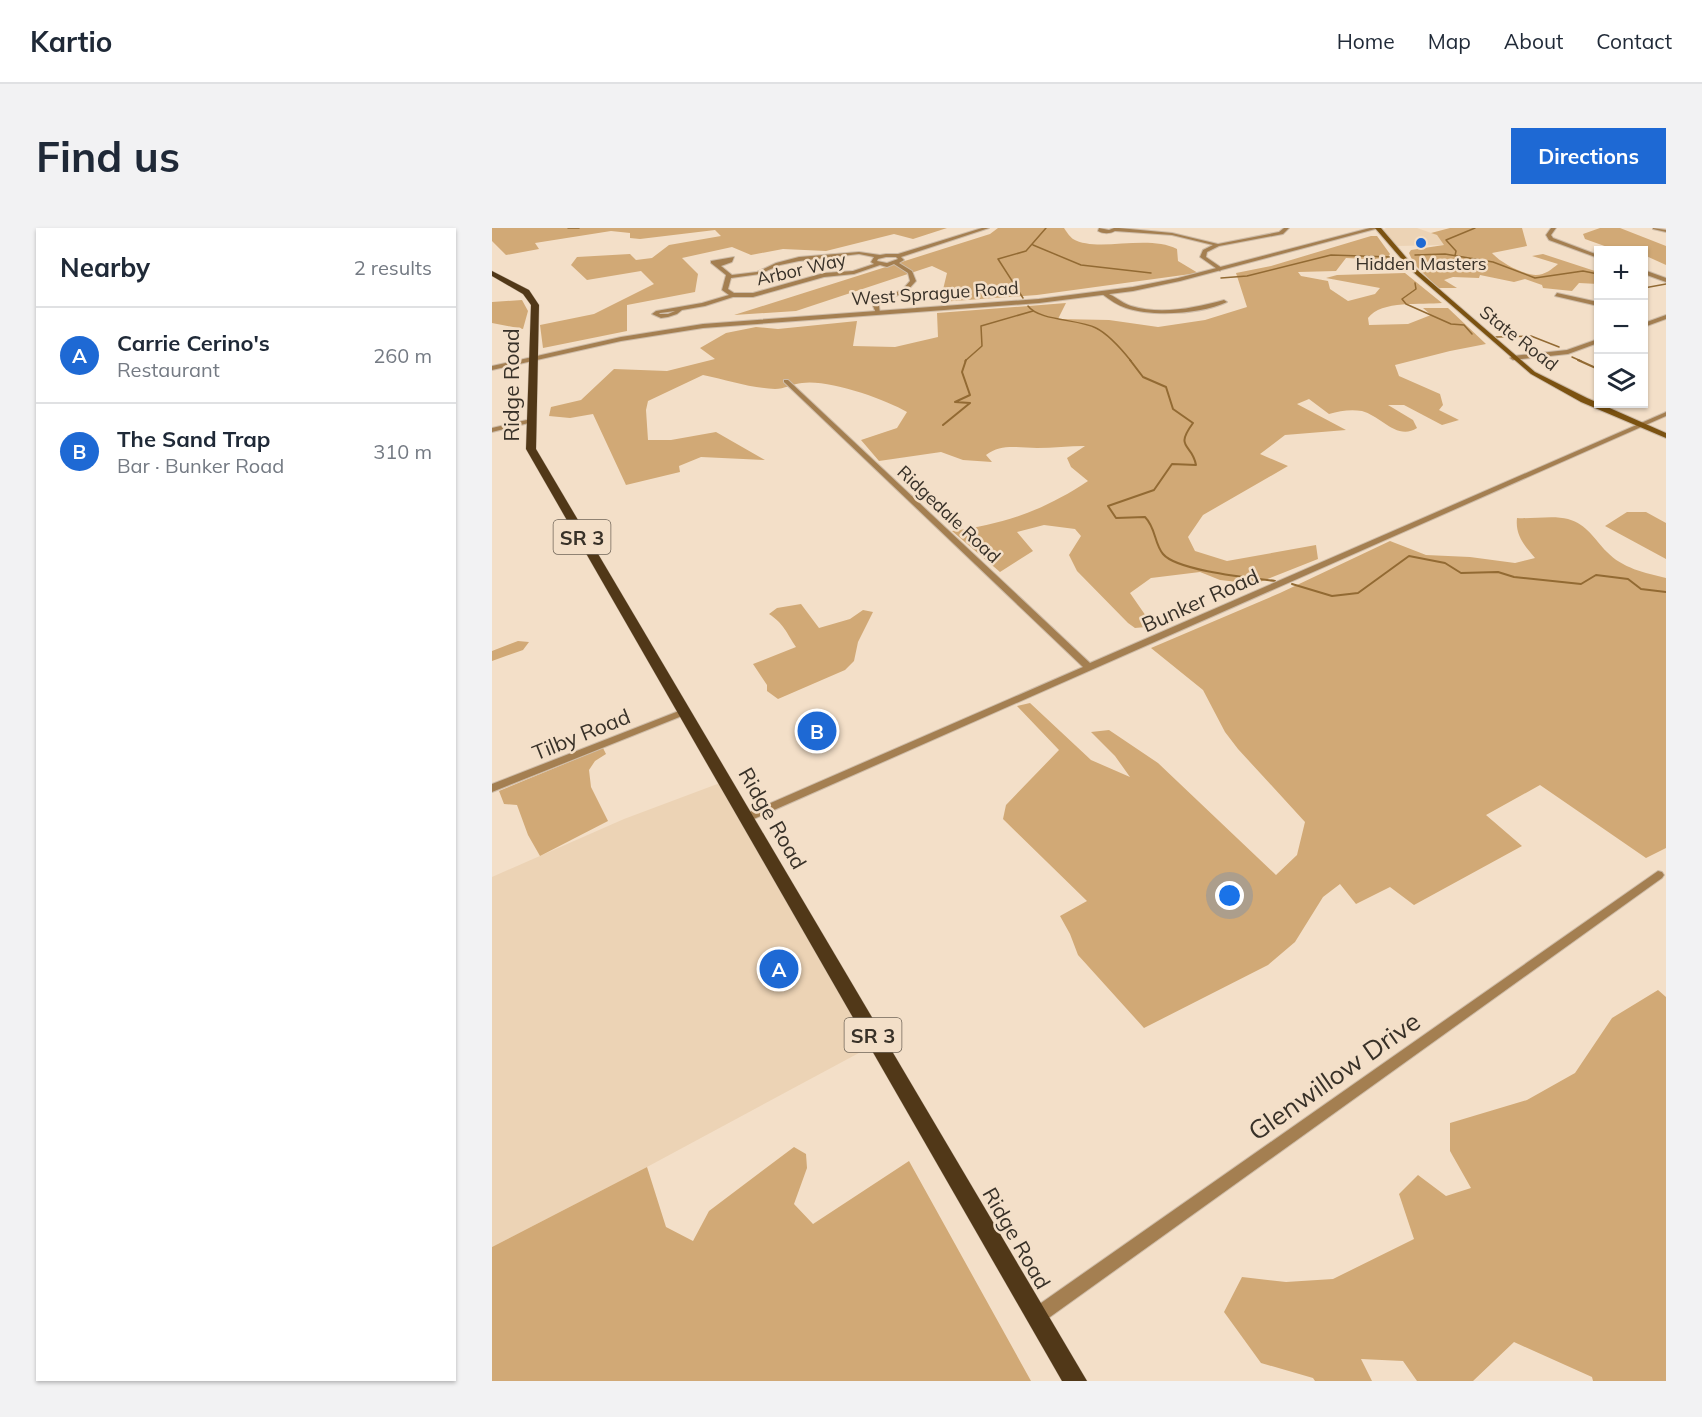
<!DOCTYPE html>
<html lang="en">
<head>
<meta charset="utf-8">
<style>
	:root { --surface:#fff; --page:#f2f2f3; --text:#1f2937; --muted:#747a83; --line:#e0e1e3; --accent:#1e69d4 }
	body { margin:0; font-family:Mulish,sans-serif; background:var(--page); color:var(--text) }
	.controls { position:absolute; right:18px; top:18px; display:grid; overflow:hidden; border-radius:0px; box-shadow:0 2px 4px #0004 }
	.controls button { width:54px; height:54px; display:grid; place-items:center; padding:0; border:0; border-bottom:2px solid var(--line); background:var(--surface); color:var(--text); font:30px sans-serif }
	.you { position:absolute; left:738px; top:668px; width:21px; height:21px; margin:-15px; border:4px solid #fff; border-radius:50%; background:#1a73e8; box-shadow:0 0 0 9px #1a73e833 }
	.badge { display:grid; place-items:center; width:39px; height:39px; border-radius:50%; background:var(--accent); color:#fff; font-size:20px; font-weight:700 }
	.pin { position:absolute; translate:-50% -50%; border:3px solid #fff; box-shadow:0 2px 6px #0006 }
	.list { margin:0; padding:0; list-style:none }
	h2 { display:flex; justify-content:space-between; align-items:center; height:78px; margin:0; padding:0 24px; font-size:26px }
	h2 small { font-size:20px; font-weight:400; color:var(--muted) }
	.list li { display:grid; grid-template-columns:39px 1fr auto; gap:18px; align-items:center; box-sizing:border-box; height:96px; padding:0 24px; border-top:2px solid var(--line) }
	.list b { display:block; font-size:22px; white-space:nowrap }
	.list p { margin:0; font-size:20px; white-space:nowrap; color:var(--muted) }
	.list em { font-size:20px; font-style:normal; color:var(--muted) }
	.icon { flex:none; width:33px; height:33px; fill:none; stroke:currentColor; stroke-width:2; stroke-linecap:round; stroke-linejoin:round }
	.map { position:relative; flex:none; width:1174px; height:1153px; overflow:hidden; border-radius:0px }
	header { display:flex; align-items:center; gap:36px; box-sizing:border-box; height:84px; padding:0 30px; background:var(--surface); border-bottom:2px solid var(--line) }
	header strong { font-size:28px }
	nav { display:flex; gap:33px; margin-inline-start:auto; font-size:21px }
	.intro { display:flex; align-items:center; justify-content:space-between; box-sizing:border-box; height:144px; padding:0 36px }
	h1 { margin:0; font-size:42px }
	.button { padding:15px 27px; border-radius:0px; background:var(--accent); color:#fff; font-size:21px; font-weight:700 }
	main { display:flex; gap:36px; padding:0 36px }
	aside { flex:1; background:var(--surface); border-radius:0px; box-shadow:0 2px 4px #0004 }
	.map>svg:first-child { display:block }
	.built { fill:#ecd3b5 }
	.green { fill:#d1a976 }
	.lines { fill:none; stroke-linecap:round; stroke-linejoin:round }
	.stream-far1 { stroke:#926a33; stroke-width:1.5 }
	.stream { stroke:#926a33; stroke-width:2 }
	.building { fill:#79a6eb; stroke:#7b8aa1; stroke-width:1.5 }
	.minor-casing { stroke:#cebca8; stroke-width:2 }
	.tertiary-casing { stroke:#cebca8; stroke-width:2 }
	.secondary-casing { stroke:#cebca8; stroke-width:2 }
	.primary-casing { stroke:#cebca8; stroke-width:1 }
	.minor { fill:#a47f51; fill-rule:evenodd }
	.tertiary { fill:#a47f51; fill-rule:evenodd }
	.secondary { fill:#7b5211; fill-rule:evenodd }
	.primary { fill:#513818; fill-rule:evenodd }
	.poi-dot { fill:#1e69d4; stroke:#f3dfc8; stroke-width:2 }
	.labels { text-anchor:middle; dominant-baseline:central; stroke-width:5; stroke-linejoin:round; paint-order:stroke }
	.far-poi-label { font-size:18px; fill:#383128; stroke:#f3dfc8 }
	.far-street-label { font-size:18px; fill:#383128; stroke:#f3dfc8 }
	.shield { fill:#f3dfc8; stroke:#706558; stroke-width:1.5 }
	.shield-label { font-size:20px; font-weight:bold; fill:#383128 }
	.street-label { font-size:21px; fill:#383128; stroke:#f3dfc8 }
	.near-street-label { font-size:26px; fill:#383128; stroke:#f3dfc8 }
</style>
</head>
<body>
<header>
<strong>Kartio</strong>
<nav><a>Home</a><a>Map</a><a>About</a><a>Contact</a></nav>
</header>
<div class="intro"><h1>Find us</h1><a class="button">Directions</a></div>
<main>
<aside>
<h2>Nearby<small>2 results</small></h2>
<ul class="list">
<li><span class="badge">A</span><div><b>Carrie Cerino's</b><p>Restaurant</p></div><em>260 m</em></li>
<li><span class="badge">B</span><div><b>The Sand Trap</b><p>Bar · Bunker Road</p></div><em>310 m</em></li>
</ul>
</aside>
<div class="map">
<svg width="1174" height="1153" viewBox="0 0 1174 1153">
	<rect width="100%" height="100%" fill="#f3dfc8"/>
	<path class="built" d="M894,0h31l20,7 8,10 -48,1 -14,-16z
		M228,555l150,264 -223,120 -155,80v-370l132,-58z"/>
	<path class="green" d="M0,0h455l-34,11 -19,-5 -68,17 -43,-2 -32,6 -19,-8 -50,11 16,16 -3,18 -68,13v26l-84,17 -3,-23 54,-11 60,-30 -13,-13 -54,9 -16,-15 6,-8 53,-3 6,6 16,-2 17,-13 52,-9 -6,-6 -75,9 -10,-1v-5l-19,-2 -76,12 4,6 -33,6 -14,-14z
		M506,0h66c2,3 6,9 9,11 24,14 74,-5 104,10l1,12 20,12 -161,22 -97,7 7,-29 -15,-7 -136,45 -62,4 256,-81z
		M958,0h72l5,18 -35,7c9,10 30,21 44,22 9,0 16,-6 22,-11l-26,-8 11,-2 55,18v12l-19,-1 -7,8 -29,-3 -1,-3 -17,-6 -11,3 -34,-7 -1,3 -26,-1 -9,3 13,8h-19l-24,-24 -5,-11 2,-3 33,-5 -7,-10 -6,-2z
		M1108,0h20l46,18v19l-22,-10v-5l-31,-1 -28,-10 -2,-5z
		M879,8h6l13,18 -4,6 -40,-2 -10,13 -38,1 3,4 27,5 2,8 18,12 27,-7 5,-6 -54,-10 11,-3 68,-2 37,30c-20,2 -61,-3 -74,15l1,7 39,-1 23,-9 -8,-7h25l38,36 -36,7 -55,14 4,11 41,18 3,11 -4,5 20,10 -17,5 -38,-20h-16l25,15 4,8c-20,13 -36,-12 -55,-17 -12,-2 -22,0 -33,3l-20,-15 -12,5 49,26 -61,5 -25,19 28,12 -85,49 -15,22 7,14 32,10 89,-16 2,14 -63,25 -35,-4 -20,-8 -49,6 -21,15 18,26 -2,8 -11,1 -7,-5 -51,-52 -8,-16 12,-19 -6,-7 -31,-4 -27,7 16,19 -33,21 -48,-41c52,-7 91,-20 136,-50l-17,-14 -4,-9 18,-12c-16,0 -32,2 -48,2 -19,0 -35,-5 -51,7l6,7 -29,-2 -22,-8 -62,9 -18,-21 36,-12 10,-16c-22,-13 -79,-33 -105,-29 -9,1 -18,6 -27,6 -25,-1 -47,-9 -72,-14l-55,26 -2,9 2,30h23l45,-8 49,28 -64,-3 -22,9 1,6 -54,13 -33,-71 -23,4 -21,-2 2,-9 30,-7 33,-31 53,2 48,-12 -15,-11 26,-15 30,-6 22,2 79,-8 -4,25 42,1 43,-10 -1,-24 129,-10 -8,16 51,1 49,7 47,-7 42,-13 -11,-34 35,-7z
		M30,72l6,11 -5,18 -31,-6v-21z
		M1135,284h19l20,11v36l-61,-33z
		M1025,290c15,1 37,-3 51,1 20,6 25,19 39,33 15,16 38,21 59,26v270l-20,10 -106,-73 -54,30 36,31 -108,59 -24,-18 -34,17 -16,-20 -17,13 -28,45 -27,23 -124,63 -66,-73 -8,-21 -10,-18 27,-15 -84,-82 3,-14 53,-55 -42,-44 13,-3 61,57 39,17 -15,-21 -24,-24 18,-2 49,33 118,112 21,-20 8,-33 -67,-73 -13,-17 -22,-42 -52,-42 129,-55 110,-52 36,14 44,2 45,6 20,-5c-10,-12 -20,-22 -18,-40z
		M309,376l18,24 31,-9 13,-9 10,2 -15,30 -4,19 -9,9 -67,29 -11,-8v-6l-14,-21 43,-17c-10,-15 -12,-23 -27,-33l8,-6z
		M26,413l11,1 -6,8 -31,11v-10z
		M111,520l3,6 -11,7 -6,9 2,17 17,34 -68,35 -12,-21 -11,-30 -13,-1 -5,-13z
		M1166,762l8,7v384h-73l-1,-4 -78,-35 -41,39h-56l-14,-20 -42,-2 11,22h-57l-2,-3 -52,-15 -37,-51 18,-35 44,5 47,-3 81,-40 -15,-45 19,-19 28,21 25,-8 -21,-37v-28l77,-23 48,-27 37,-55z
		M302,919l12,7 1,14 -13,36 19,20 96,-63 122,220h-539v-134l155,-80 19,60 27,14 16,-30z"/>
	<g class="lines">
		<path class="stream-far1" d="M76,0h11
			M541,17l48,20 70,8
			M923,27l30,-1 48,8 42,16 48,-7 15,3
			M963,28l1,-5 -10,-11 29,-12
			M729,50l26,-2 84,-21 60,2
			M923,55l1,6 -14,10 4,5 45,20 13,1 8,9
			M1152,60l22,-4
			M531,70l-25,-39 28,-8 20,-23
			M536,78c11,15 51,13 68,22 12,6 27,23 35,33
			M1004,109l35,-1 28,11
			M1080,129l9,4
			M473,133l17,-15 -1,-20 52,-15"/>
		<path class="stream" d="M638,132l13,17 23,10 7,22 20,14c-19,26 -1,20 3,42l-24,-1 -18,26 -46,16 8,12 29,-1c11,11 9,26 18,37 14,17 89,24 112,27
			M1086,132l20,9
			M451,197l27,-22 -15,-1 15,-7 -8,-23 4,-12
			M800,356l40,12 26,-3 51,-37 36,7 16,10 37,-1 16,5 67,7 15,-9 32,4 13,10 25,3"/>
	</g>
	<path class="building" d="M335,488l10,14 -6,2 3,3 -24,10 -12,-17z"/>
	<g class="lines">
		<g class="minor-casing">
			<path id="minor" d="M490,0h7l-88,29 3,3 -5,3 13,8 4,10 -10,11 -26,10 -1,4 1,7h-4l-3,-7 3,-6 26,-10 8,-9 -2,-8 -14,-9 -7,3 -7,-2 -26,9 -30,3 -71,20h-20l-28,9 -23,4 -5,4 -9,3 -7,1 -9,-4 4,-3 46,-8 27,-8 -7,-5 4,-15 -15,-12v-2l23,-4 -2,5 -11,4 11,9 25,-3 19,-9 23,-6 60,-5 21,3 6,-1h12zM367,26l15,3 -3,5 3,2 -21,7 -29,2 -71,20h-19l-6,-4 3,-11 29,-4 20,-9 19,-4zM394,29h10l2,2 -11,4 -10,-2 1,-2zM183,83l-7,3h-9l1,-1z
				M607,0l10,2 5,-2h5l53,5 46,11 61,-12 5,-4h5l-6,6 -64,12 -12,6 -1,5 16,11 -2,3 -20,-14 3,-7 10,-5 -41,-10 -57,-4c-5,3 -12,3 -17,0z
				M1059,0h5l-5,7 2,3 45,17v3l-49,-18 -3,-5z
				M1161,0l13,2v2l-13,-3z
				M1152,42l22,8v4l-22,-8z
				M610,64c10,1 19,11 29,14 30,9 64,2 93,-6l3,2c-25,12 -74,15 -101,6 -9,-3 -16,-8 -24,-14z
				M1065,65l41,9v4l-43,-10z
				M1174,87v4l-22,8v-4z
				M1106,111v4l-30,11 -55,6 -3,-2 3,-2 54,-6z
				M292,152h4l302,283 574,-250 2,-1v4l-919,406 -4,-1 -1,-3 1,-3 340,-148 -299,-285z
				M39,191l3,2 -1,1 -41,10v-4z
				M192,481l3,1 2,2 -2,2 -195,78v-8z
				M1166,643l4,1 2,3 -2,3 -619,444 -6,2 -6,-2 -2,-6 2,-6z"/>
		</g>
		<g class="tertiary-casing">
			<path id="tertiary" d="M878,0h9l-199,53 -47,10 -94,12 -336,25 -82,13 -129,29v-4l129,-29 82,-13 336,-25 94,-12 45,-9z"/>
		</g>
		<g class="secondary-casing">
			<path id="secondary" d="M883,0h6l35,41 119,103 52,26 79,35v5l-85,-36 -50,-28 -119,-103z"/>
		</g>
		<g class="primary-casing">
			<path id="primary" d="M0,43l37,19 10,15 -3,144 551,932h-25l-536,-932 5,-144 -8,-11 -31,-18z"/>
		</g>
		<use href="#minor" class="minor"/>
		<use href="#tertiary" class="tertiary"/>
		<use href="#secondary" class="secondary"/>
		<use href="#primary" class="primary"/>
	</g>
	<circle class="poi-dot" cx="929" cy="15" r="6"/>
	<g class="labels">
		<g class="far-poi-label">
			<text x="929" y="35">Hidden Masters</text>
		</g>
		<g class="far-street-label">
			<text transform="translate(309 41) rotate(-13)">Arbor Way</text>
			<text transform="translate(443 65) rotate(-4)">West Sprague Road</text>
			<text transform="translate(1027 110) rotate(38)">State Road</text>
			<text transform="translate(457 286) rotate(43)">Ridgedale Road</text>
		</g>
		<g class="shield">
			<rect x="61.5" y="292" width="57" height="34" rx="4.5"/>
			<rect x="352.5" y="790" width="57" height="34" rx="4.5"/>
		</g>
		<g class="shield-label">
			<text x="90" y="309">SR 3</text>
			<text x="381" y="807">SR 3</text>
		</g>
		<g class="street-label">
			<text transform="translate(19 157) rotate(-90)">Ridge Road</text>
			<text transform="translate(708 372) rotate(-24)">Bunker Road</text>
			<text transform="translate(89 506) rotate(-22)">Tilby Road</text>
			<text transform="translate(281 590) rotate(60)">Ridge Road</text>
			<text transform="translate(525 1010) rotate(60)">Ridge Road</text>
		</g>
		<g class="near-street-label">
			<text transform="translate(842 848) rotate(-35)">Glenwillow Drive</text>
		</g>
	</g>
</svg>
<div class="controls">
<button>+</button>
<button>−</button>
<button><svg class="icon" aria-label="layers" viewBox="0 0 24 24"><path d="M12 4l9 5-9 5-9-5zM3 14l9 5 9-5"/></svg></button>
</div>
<div class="you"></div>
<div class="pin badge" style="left:287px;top:741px">A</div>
<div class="pin badge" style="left:325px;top:503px">B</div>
</div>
</main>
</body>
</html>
